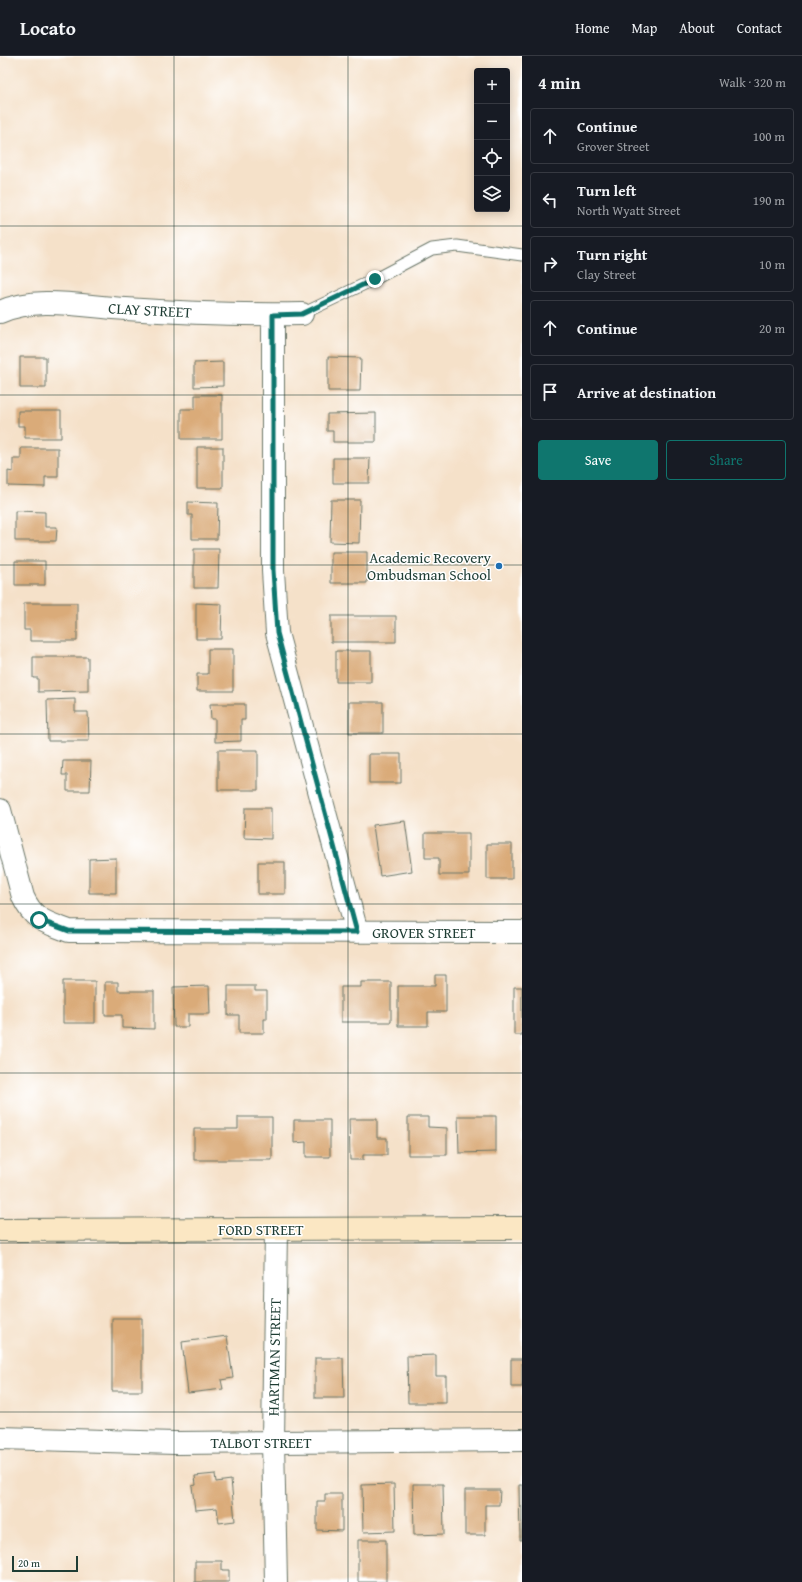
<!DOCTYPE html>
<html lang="en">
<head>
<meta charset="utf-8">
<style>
	:root { --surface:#171b24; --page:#20242c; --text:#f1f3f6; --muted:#9ea1a6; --line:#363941; --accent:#0f766e }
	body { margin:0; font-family:"Gentium Book Plus",serif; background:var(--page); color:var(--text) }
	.controls { position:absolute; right:12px; top:12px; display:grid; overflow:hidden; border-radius:4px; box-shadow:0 2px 10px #0003 }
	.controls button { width:36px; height:36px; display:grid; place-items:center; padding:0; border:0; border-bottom:1px solid var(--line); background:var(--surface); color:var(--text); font:20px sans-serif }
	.scale { position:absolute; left:12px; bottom:10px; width:66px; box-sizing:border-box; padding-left:4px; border:2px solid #1f3d34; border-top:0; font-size:11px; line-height:14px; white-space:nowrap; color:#1f3d34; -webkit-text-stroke:3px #fff; paint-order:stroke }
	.stop { position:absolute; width:12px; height:12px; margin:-9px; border:3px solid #0f766e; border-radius:50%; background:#fff }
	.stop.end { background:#0f766e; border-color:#fff; box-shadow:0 1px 4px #0008 }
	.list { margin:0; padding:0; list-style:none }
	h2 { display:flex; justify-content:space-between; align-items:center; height:52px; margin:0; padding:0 16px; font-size:17px }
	h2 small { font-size:13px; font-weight:400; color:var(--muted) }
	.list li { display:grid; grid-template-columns:26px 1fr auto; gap:12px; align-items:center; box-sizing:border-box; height:56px; margin:0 8px 8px; padding:0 8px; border:1px solid var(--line); border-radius:4px }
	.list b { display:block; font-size:15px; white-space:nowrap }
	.list p { margin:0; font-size:13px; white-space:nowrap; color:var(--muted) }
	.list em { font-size:13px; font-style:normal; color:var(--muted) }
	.actions { display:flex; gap:8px; padding:12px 16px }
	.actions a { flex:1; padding:9px 0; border:1px solid var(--accent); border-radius:4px; text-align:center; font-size:14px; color:var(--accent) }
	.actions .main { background:var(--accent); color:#fff }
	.icon { flex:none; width:22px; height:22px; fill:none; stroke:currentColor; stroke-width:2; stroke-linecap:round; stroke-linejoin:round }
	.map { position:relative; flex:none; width:522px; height:1526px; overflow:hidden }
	header { display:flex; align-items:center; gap:24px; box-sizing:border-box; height:56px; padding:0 20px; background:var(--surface); border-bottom:1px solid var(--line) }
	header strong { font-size:19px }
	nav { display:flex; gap:22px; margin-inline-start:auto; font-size:14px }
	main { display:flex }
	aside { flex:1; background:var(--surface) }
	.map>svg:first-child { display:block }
	.building { fill:#daab79 }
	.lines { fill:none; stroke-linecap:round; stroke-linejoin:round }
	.service-casing { stroke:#6a7668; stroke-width:13 }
	.minor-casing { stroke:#6a7668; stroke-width:24 }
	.secondary-casing { stroke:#6a7668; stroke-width:24 }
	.service { stroke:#fff; stroke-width:11 }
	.minor { stroke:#fff; stroke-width:22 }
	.secondary { stroke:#fbe7c3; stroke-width:22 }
	.route { stroke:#0f766e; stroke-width:5 }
	.grid { fill:none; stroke:#1f3d34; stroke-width:1; stroke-opacity:0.55 }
	.poi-dot { fill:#1f6fb2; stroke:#fff; stroke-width:1.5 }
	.labels { text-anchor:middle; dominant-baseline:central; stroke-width:3; stroke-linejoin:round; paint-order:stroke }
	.street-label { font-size:15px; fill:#1f3d34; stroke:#fff }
	.poi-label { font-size:15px; fill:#1f3d34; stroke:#fff; text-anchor:end }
</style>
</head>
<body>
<header>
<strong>Locato</strong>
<nav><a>Home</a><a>Map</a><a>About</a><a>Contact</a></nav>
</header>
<main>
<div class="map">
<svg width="522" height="1526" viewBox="0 0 522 1526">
	<rect width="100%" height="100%" fill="#fff"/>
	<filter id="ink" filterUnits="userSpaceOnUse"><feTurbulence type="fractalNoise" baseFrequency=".025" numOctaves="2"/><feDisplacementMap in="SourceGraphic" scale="8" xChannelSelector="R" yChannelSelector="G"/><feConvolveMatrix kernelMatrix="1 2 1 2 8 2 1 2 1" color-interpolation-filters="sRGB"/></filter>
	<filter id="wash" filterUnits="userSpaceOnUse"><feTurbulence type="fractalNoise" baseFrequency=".012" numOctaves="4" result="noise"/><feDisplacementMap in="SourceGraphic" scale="16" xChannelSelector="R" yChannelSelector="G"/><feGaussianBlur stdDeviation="0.9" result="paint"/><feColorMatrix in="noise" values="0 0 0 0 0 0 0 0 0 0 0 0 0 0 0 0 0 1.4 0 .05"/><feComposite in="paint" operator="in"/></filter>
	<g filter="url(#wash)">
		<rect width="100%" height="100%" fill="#f5e1c9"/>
		<g id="blocks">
			<path class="building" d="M20,301h26v31h-26z
				M328,301l33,1 -1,33h-32z
				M223,306v24l-29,1v-24z
				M195,339h27v44h-41v-30h14z
				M18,355h43v27h-36v-12h-7z
				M376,357v29h-43v-11h-6v-17z
				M197,391h26v41h-26z
				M21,392h37v29h-13v10l-37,-1v-15l5,1v-13h8z
				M333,402h37l-1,25h-36z
				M331,444h29l-1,43 -29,-1z
				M188,446l30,1 -1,36h-25v-24h-4z
				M15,455l30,1v15h12l-1,14h-41z
				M194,493h25l-1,39h-24z
				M331,496h36v31h-36z
				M15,505h30v24h-30z
				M24,547h53v38h-47v-11h-6z
				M196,547l26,1 -1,35h-25z
				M331,560h65v26h-65z
				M208,593h25v42h-36v-17h11z
				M336,595h35v31h-35z
				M33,601h55v34l-50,1v-14h-5z
				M75,643v13h13l1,29h-41l-1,-41z
				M349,646h34v31h-34z
				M210,648h35v16h-4v21l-26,1v-23h-4z
				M218,694h40v40h-40z
				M369,698h32v29h-32z
				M63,705h28l-1,30h-23v-16h-5z
				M245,752h26v31l-27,-1z
				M405,765l7,50 -32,5 -7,-51z
				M425,777h44v42h-30v-17h-14z
				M487,788h25v35h-25z
				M116,802v35h-27v-34z
				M258,806h27v32h-27z
				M435,919h11v37h-18v14h-30v-40h37z
				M63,925h32v42h-32z
				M105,926h13v9h36v38l-32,-1v-13h-17z
				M361,926h30v40h-50v-35h20z
				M209,930l1,28h-22v13h-14l-1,-40z
				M228,930h27v5h12v28h-3v14h-25v-18h-11z
				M514,931h8v48h-8z
				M458,1060h38v36l-37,1z
				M238,1061h34v43h-78v-31h44z
				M408,1061h20v10l19,1v27h-39z
				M349,1063h28v19h10v17h-24v5h-13z
				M294,1064h36v37h-24v-15l-12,1z
				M112,1262h30v73h-30z
				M227,1280l6,42 -12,2 2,9 -35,4 -6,-51z
				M436,1299v21h10v27h-38l-1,-47z
				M315,1302h28l1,40h-29z
				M511,1303h11v28h-11z
				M215,1418l1,8 15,-2 4,41 -16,2 -2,-15 -22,2 -3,-24 4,-1 -1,-9z
				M394,1428l1,47 -32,1 -1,-47z
				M413,1428h30l1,50 -30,1z
				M519,1429h3v55h-2z
				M465,1434h35l-1,15h-14v30h-20z
				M325,1438h17v37l-25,-1v-29h8z
				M358,1484h28v42h-28z
				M195,1505h27v9h7v12h-34z"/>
		</g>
	</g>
	<g filter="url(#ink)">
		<use href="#blocks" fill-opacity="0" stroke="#6a7668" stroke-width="1"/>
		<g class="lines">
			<g class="service-casing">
				<path id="service" d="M302,258l73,-35 57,-30 25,-3 65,9"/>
			</g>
			<g class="minor-casing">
				<path id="minor" d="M0,256c39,-17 84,-5 126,-3 58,4 117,6 176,5
					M273,259v256l4,62 80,299
					M0,754l23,87c11,24 23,25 46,34l453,1
					M0,1382l175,5 347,-3
					M276,1526l-3,-141 3,-212"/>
			</g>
			<g class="secondary-casing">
				<path id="secondary" d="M0,1174l522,-2"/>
			</g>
			<use href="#service" class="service"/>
			<use href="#minor" class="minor"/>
			<use href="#secondary" class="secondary"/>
		</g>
	</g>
	<g class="lines" filter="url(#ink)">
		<path class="route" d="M39,864l30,11 288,1 -80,-299 -4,-63v-255l29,-1 73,-35"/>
	</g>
	<path class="grid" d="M174,0v1526M348,0v1526M0,170h522M0,339h522M0,509h522M0,678h522M0,848h522M0,1017h522M0,1187h522M0,1356h522"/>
	<circle class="poi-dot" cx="499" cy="510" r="4"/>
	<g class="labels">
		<g class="street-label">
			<text transform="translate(150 254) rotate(3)">CLAY STREET</text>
			<text x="424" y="876">GROVER STREET</text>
			<text x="261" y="1173">FORD STREET</text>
			<text transform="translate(274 1301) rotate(-89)">HARTMAN STREET</text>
			<text x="261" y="1386">TALBOT STREET</text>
		</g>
		<g class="poi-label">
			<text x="491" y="501">Academic Recovery<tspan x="491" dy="17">Ombudsman School</tspan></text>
		</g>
	</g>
</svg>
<div class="controls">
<button>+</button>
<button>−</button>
<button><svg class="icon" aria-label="locate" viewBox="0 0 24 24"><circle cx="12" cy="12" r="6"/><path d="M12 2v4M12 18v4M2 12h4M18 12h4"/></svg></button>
<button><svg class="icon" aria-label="layers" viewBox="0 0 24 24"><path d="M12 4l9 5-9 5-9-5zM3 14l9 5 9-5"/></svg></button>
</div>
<div class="scale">20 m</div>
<div class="stop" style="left:39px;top:864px"></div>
<div class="stop end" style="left:375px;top:223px"></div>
</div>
<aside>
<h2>4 min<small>Walk · 320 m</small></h2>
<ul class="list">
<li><svg class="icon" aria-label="ahead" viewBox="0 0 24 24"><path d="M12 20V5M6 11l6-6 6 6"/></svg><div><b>Continue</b><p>Grover Street</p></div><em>100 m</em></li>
<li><svg class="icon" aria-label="left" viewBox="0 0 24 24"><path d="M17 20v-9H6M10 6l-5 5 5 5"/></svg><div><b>Turn left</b><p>North Wyatt Street</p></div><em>190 m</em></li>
<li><svg class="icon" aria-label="right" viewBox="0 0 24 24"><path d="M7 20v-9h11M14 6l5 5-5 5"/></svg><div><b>Turn right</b><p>Clay Street</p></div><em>10 m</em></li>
<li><svg class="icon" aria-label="ahead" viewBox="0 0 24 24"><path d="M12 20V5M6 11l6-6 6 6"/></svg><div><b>Continue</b></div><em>20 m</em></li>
<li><svg class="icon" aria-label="arrive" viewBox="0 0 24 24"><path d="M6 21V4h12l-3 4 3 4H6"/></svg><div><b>Arrive at destination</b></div></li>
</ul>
<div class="actions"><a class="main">Save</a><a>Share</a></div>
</aside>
</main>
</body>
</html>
